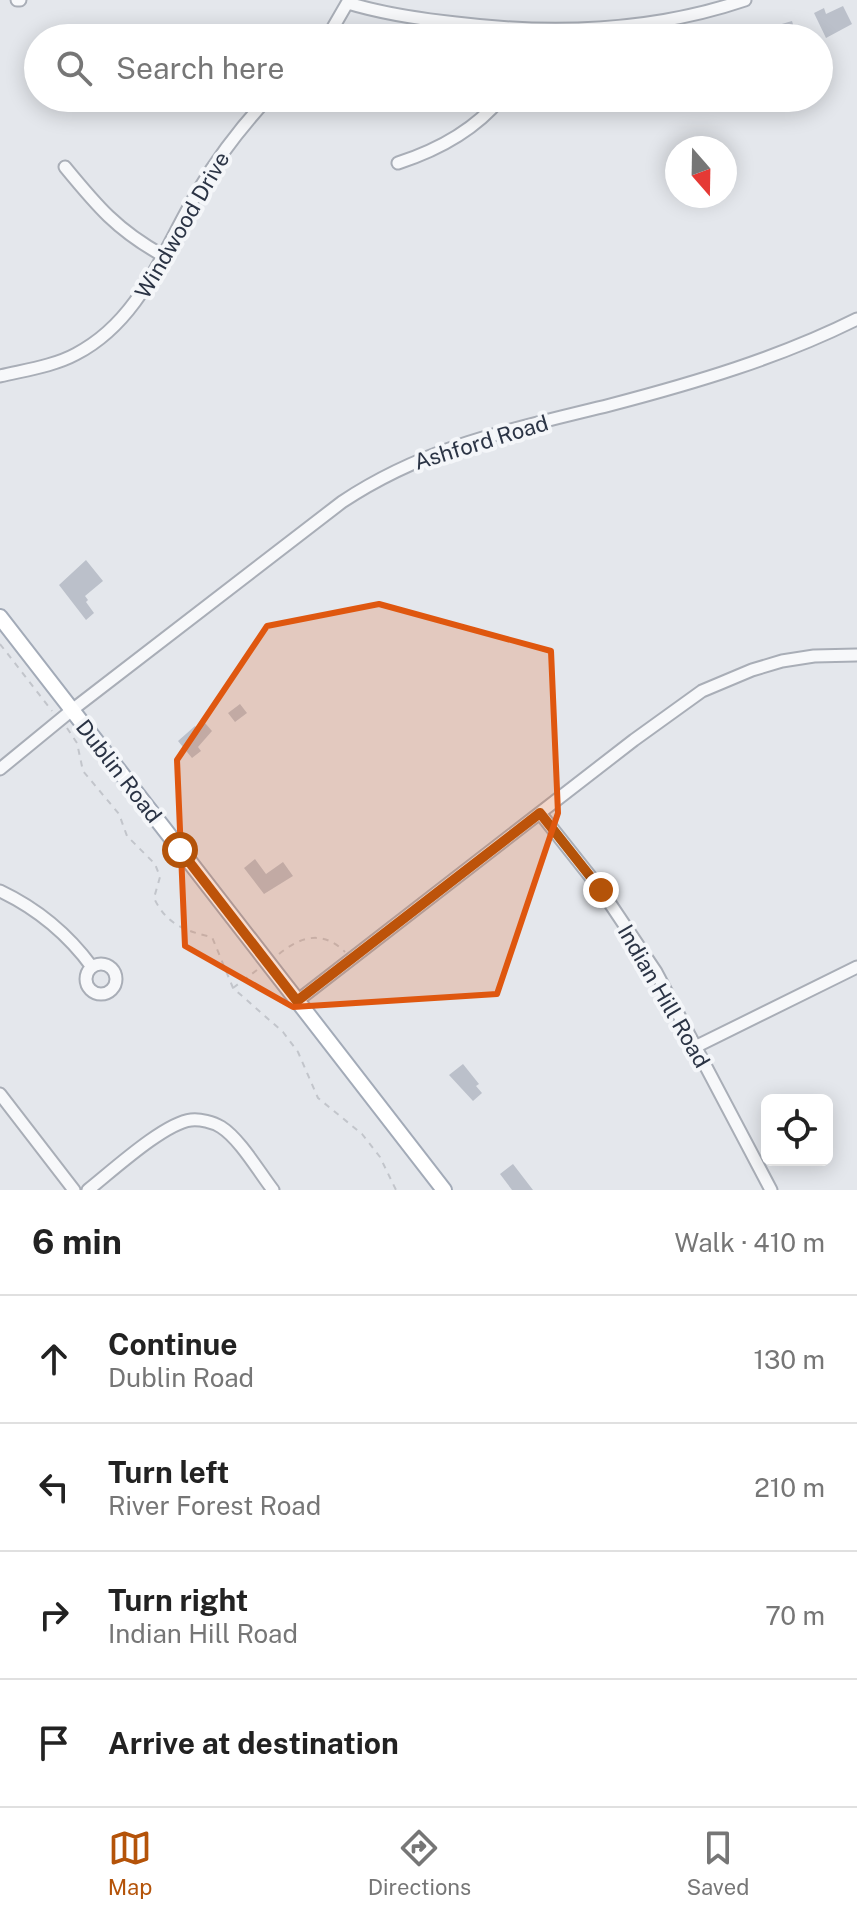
<!DOCTYPE html>
<html lang="en">
<head>
<meta charset="utf-8">
<style>
	:root { --surface:#fff; --page:#f6f6f6; --text:#222; --muted:#767676; --line:#e0e0e0; --accent:#b45309 }
	body { margin:0; font-family:"Public Sans",sans-serif; background:var(--page); color:var(--text) }
	.controls { position:absolute; right:24px; bottom:24px; display:grid; overflow:hidden; border-radius:12px; box-shadow:0 4px 20px #0003 }
	.controls button { width:72px; height:72px; display:grid; place-items:center; padding:0; border:0; border-bottom:2px solid var(--line); background:var(--surface); color:var(--text); font:40px sans-serif }
	.compass { position:absolute; left:665px; top:136px; width:72px; height:72px; border-radius:50%; background:var(--surface); box-shadow:0 4px 20px #0003; rotate:160deg }
	.stop { position:absolute; width:24px; height:24px; margin:-18px; border:6px solid #b45309; border-radius:50%; background:#fff }
	.stop.end { background:#b45309; border-color:#fff; box-shadow:0 2px 8px #0008 }
	.list { margin:0; padding:0; list-style:none }
	h2 { display:flex; justify-content:space-between; align-items:center; height:104px; margin:0; padding:0 32px; font-size:34px }
	h2 small { font-size:26px; font-weight:400; color:var(--muted) }
	.list li { display:grid; grid-template-columns:52px 1fr auto; gap:24px; align-items:center; box-sizing:border-box; height:128px; padding:0 32px; border-top:2px solid var(--line) }
	.list b { display:block; font-size:30px; white-space:nowrap }
	.list p { margin:0; font-size:26px; white-space:nowrap; color:var(--muted) }
	.list em { font-size:26px; font-style:normal; color:var(--muted) }
	.icon { flex:none; width:44px; height:44px; fill:none; stroke:currentColor; stroke-width:2; stroke-linecap:round; stroke-linejoin:round }
	.map { position:relative; flex:none; width:857px; height:1190px; overflow:hidden }
	.search { position:absolute; background:var(--surface); box-shadow:0 4px 20px #0003; left:24px; right:24px; top:24px; height:88px; display:flex; align-items:center; gap:20px; box-sizing:border-box; padding:0 28px; border-radius:44px; color:var(--muted); font-size:30px }
	.sheet { height:616px; background:var(--surface) }
	nav { display:flex; justify-content:space-around; align-items:center; box-sizing:border-box; height:112px; border-top:2px solid var(--line); background:var(--surface); font-size:22px; color:var(--muted) }
	nav a { display:grid; justify-items:center; gap:4px }
	nav .on { color:var(--accent) }
	.map>svg:first-child { display:block }
	.building { fill:#bbc0ca }
	.lines { fill:none; stroke-linecap:round; stroke-linejoin:round }
	.minor-casing { stroke:#a9aeb7; stroke-width:15 }
	.major-casing { stroke:#a3abb8; stroke-width:18 }
	.path { stroke:#c2c5cb; stroke-width:2; stroke-dasharray:6 6; stroke-linecap:butt }
	.minor { stroke:#f7f8fa; stroke-width:11 }
	.major { stroke:#fff; stroke-width:14 }
	.route { stroke:#b45309; stroke-width:10 }
	.marked { fill:#df570f; fill-opacity:0.2; stroke:#df570f; stroke-width:6; stroke-linejoin:round }
	.labels { text-anchor:middle; dominant-baseline:central; stroke-width:8; stroke-linejoin:round; paint-order:stroke }
	.street-label { font-size:22px; fill:#2b3445; stroke:#f4f6f9 }
</style>
</head>
<body>
<div class="map">
<svg width="857" height="1190" viewBox="0 0 857 1190">
	<rect width="100%" height="100%" fill="#e4e7ec"/>
	<path class="building" d="M843,6l9,18 -26,14 -12,-25 10,-5 2,6z
		M792,21l5,17h-41l20,-8 -1,-4z
		M86,560l17,21 -18,15 3,4 -2,2 8,11 -8,7 -27,-35z
		M240,704l7,9 -12,9 -7,-9z
		M205,723l7,8 -14,16 3,4 -9,7 -14,-17 17,-15 3,3z
		M255,859l11,15 17,-12 10,14 -29,18 -20,-26z
		M463,1064l16,20 -3,2 6,7 -9,8 -24,-26z
		M513,1164l20,26h-21l-12,-16z"/>
	<g class="lines">
		<g class="minor-casing">
			<path id="minor" d="M17,0h3
				M348,3c36,11 71,16 108,20 98,12 195,9 289,-23
				M327,38l22,-38
				M398,163c40,-13 76,-32 103,-65
				M65,167c32,39 52,63 97,88
				M0,376c25,-6 54,-10 76,-22 65,-34 87,-104 122,-163 20,-34 44,-65 70,-93
				M0,769l72,-59 270,-208c84,-56 171,-73 268,-97 84,-22 169,-47 247,-86
				M540,813l61,77 55,82 115,218
				M0,891c38,18 67,42 92,76
				M86 979a15 15 0 1 1 30 0a15 15 0 1 1-30 0Z
				M297,1001l337,-261 68,-49 50,-21 30,-9 32,-5 43,-1
				M695,1047l162,-80
				M0,1094l74,96
				M88,1190c23,-18 76,-67 103,-70 9,-1 22,2 30,7 19,12 38,45 52,63"/>
		</g>
		<g class="major-casing">
			<path id="major" d="M0,617l444,573"/>
		</g>
		<path class="path" d="M0,644l52,67
			M67,728l10,15 6,28 36,43 8,22 28,28 5,13 -6,21c12,26 31,33 58,39l21,51 50,44 15,20 20,46 44,36 18,23 16,33
			M279,954c22,-18 44,-24 66,-2
			M233,988l24,-18"/>
		<use href="#minor" class="minor"/>
		<use href="#major" class="major"/>
	</g>
	<g class="lines">
		<path class="route" d="M180,850l117,151 243,-188 61,77"/>
	</g>
	<path class="marked" d="M379,604l172,47 7,162 -61,181 -204,13 -108,-61 -8,-186 90,-134z"/>
	<g class="labels">
		<g class="street-label">
			<text transform="translate(182 225) rotate(-60)">Windwood Drive</text>
			<text transform="translate(481 442) rotate(-17)">Ashford Road</text>
			<text transform="translate(119 771) rotate(52)">Dublin Road</text>
			<text transform="translate(664 996) rotate(60)">Indian Hill Road</text>
		</g>
	</g>
</svg>
<div class="controls">
<button><svg class="icon" aria-label="locate" viewBox="0 0 24 24"><circle cx="12" cy="12" r="6"/><path d="M12 2v4M12 18v4M2 12h4M18 12h4"/></svg></button>
</div>
<svg class="compass" viewBox="-18 -18 36 36"><path d="M0-13l5 13h-10z" fill="#e53935"/><path d="M0 13l5-13h-10z" fill="#767676"/></svg>
<div class="stop" style="left:180px;top:850px"></div>
<div class="stop end" style="left:601px;top:890px"></div>
<div class="search"><svg class="icon" aria-label="search" viewBox="0 0 24 24"><circle cx="10" cy="10" r="6"/><path d="M15 15l6 6"/></svg>Search here</div>
</div>
<section class="sheet">
<h2>6 min<small>Walk · 410 m</small></h2>
<ul class="list">
<li><svg class="icon" aria-label="ahead" viewBox="0 0 24 24"><path d="M12 20V5M6 11l6-6 6 6"/></svg><div><b>Continue</b><p>Dublin Road</p></div><em>130 m</em></li>
<li><svg class="icon" aria-label="left" viewBox="0 0 24 24"><path d="M17 20v-9H6M10 6l-5 5 5 5"/></svg><div><b>Turn left</b><p>River Forest Road</p></div><em>210 m</em></li>
<li><svg class="icon" aria-label="right" viewBox="0 0 24 24"><path d="M7 20v-9h11M14 6l5 5-5 5"/></svg><div><b>Turn right</b><p>Indian Hill Road</p></div><em>70 m</em></li>
<li><svg class="icon" aria-label="arrive" viewBox="0 0 24 24"><path d="M6 21V4h12l-3 4 3 4H6"/></svg><div><b>Arrive at destination</b></div></li>
</ul>
</section>
<nav>
<a class="on"><svg class="icon" aria-label="map" viewBox="0 0 24 24"><path d="M3 6l6-2 6 2 6-2v14l-6 2-6-2-6 2zM9 4v14M15 6v14"/></svg>Map</a>
<a><svg class="icon" aria-label="directions" viewBox="0 0 24 24"><path d="M12 3l9 9-9 9-9-9zM9 14v-3h6M13 9l2 2-2 2"/></svg>Directions</a>
<a><svg class="icon" aria-label="saved" viewBox="0 0 24 24"><path d="M7 4h10v16l-5-4-5 4z"/></svg>Saved</a>
</nav>
</body>
</html>
